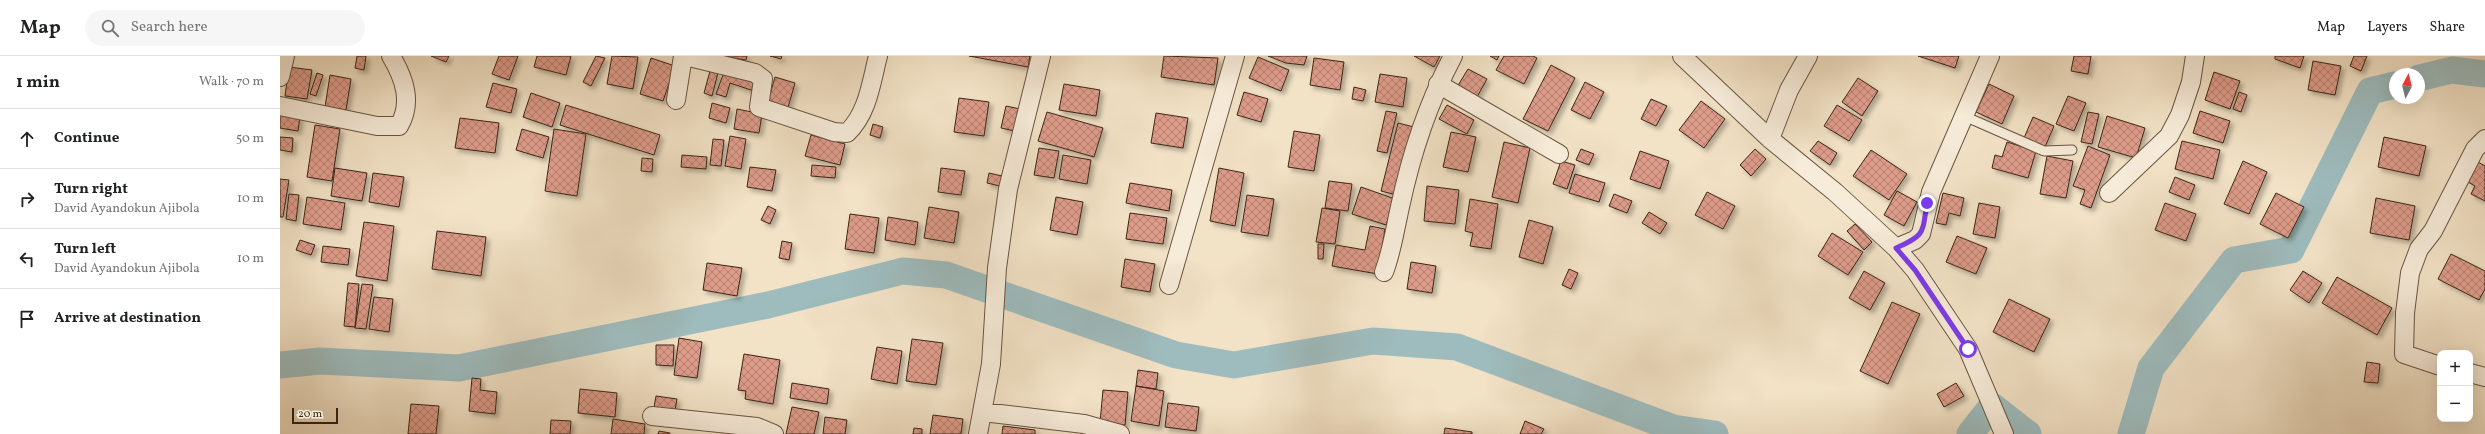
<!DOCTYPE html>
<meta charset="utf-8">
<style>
:root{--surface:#fff;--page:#f6f6f6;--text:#202124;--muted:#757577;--line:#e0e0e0}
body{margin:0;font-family:Vollkorn,serif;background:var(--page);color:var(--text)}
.controls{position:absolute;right:12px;bottom:12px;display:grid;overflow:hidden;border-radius:8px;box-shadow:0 4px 16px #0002}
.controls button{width:36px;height:36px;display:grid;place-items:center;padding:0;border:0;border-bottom:1px solid var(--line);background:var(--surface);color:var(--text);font:20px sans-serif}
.compass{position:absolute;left:2109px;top:12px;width:36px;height:36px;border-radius:50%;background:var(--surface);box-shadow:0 4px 16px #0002;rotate:7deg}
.scale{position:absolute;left:12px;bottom:10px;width:46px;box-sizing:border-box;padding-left:4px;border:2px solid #3b2615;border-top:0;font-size:11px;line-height:14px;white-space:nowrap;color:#3b2615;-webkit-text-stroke:3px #f7ecda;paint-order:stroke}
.stop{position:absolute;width:12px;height:12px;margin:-9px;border:3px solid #7c3aed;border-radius:50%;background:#fff}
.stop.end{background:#7c3aed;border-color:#fff;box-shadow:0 1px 4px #0008}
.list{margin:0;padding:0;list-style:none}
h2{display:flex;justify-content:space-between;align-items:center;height:52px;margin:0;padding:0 16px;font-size:17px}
h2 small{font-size:13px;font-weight:400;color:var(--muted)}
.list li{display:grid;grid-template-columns:26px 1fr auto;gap:12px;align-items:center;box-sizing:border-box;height:60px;padding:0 16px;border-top:1px solid var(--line)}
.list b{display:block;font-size:15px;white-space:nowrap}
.list p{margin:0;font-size:13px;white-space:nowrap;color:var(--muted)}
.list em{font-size:13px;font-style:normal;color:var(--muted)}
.icon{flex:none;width:22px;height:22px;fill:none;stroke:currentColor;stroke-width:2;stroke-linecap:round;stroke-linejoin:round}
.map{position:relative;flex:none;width:2205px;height:378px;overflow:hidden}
header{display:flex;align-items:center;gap:24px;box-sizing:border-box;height:56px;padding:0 20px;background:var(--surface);border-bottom:1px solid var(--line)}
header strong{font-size:19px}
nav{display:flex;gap:22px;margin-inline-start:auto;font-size:14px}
.search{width:280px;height:36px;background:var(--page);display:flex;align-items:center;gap:10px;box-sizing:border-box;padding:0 14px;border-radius:22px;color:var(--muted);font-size:15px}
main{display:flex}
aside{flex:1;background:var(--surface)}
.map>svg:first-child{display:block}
</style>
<header>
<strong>Map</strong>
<div class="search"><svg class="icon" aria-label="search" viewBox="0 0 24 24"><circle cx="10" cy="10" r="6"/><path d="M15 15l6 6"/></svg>Search here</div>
<nav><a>Map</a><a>Layers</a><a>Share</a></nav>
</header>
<main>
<aside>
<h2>1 min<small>Walk · 70 m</small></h2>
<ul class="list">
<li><svg class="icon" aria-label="ahead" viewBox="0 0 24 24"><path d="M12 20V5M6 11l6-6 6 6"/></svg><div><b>Continue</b></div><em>50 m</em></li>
<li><svg class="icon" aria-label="right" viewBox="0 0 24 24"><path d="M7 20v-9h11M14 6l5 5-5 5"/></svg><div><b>Turn right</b><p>David Ayandokun Ajibola</p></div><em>10 m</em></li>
<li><svg class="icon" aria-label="left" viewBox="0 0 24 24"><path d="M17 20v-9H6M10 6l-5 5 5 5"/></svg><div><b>Turn left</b><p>David Ayandokun Ajibola</p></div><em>10 m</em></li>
<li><svg class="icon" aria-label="arrive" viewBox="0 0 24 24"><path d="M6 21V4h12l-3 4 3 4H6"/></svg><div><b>Arrive at destination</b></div></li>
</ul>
</aside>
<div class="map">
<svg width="2205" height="378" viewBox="0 0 2205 378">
<defs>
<pattern id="building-cross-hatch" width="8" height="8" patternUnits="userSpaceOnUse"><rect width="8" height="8" fill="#dd9b89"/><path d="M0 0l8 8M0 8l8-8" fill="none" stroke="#b47e6f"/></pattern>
<filter id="shadow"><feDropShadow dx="3.5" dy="3.5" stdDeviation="2" flood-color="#0004"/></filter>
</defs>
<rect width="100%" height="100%" fill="#f2e2c6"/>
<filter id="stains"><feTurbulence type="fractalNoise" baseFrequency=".005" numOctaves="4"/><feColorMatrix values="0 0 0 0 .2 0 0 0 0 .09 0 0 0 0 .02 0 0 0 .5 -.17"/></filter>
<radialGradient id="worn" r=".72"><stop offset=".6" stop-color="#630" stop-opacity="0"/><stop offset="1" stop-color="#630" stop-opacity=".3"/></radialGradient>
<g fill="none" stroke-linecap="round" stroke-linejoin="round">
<path stroke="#9ebcbe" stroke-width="27" d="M2139 22 2172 14 2205 18
M0 309 40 305 179 312 488 249 623 215 666 219 896 299 954 309 1093 285 1177 291 1393 372 1435 378
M1690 378 1712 350 1748 378
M1851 378 1871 312 1954 204 2011 194 2090 35 2115 29"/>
</g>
<path fill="url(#building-cross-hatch)" stroke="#3b2615" filter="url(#shadow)" d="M77 0H86L84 14 75 12Z
M151 0H169L166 6Z
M219 0H238L229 24 212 18Z
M257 0H291L286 19 254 11Z
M316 0 325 2 311 30 303 26Z
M332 0 358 1 353 33 327 28Z
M442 0H467L466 4Z
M490 0H502L501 3Z
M689 0H750L748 11Z
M884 0 938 2 934 29 881 21Z
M988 0H1027L1024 9 1006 7Z
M1134 0H1160L1154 11Z
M1210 0H1219L1217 4Z
M1224 0H1253L1257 2 1244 28 1216 14Z
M1638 0H1679L1675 12Z
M1794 0H1811L1808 18 1791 15Z
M1995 0H2024L2020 12 1995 3Z
M2074 0H2087L2081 15 2070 10Z
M978 1 1009 14 1001 35 969 22Z
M371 2 395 10 383 45 360 38Z
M1034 2 1064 6 1060 34 1030 29Z
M2033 5 2061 10 2055 39 2028 34Z
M1271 9 1295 22 1268 75 1243 63Z
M9 11 32 14 27 43 5 40Z
M1188 13 1207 23 1197 41 1177 31Z
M430 15 438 17 432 40 424 37Z
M444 16 477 27 474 35 450 27 446 41 436 38Z
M1934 16 1960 25 1950 53 1925 44Z
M37 17 43 19 36 40 30 38Z
M1100 18 1127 22 1123 51 1095 46Z
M50 19 71 23 66 54 45 51Z
M495 21 515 27 507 55 487 49Z
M1578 22 1598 35 1582 60 1562 46Z
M1305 26 1324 36 1310 63 1291 54Z
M213 27 237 33 231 57 206 51Z
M784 28 820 34 816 60 779 54Z
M1709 28 1734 40 1722 68 1696 56Z
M1074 31 1086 34 1083 45 1072 43Z
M964 36 988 43 981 66 957 59Z
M1959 36 1967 39 1961 56 1953 53Z
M251 37 280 47 272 71 243 61Z
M1788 40 1806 47 1794 75 1776 68Z
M679 42 709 46 704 80 674 76Z
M1371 43 1387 50 1376 70 1361 63Z
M1421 45 1445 63 1424 92 1399 74Z
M432 47 450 52 446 67 429 62Z
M286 49 380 79 374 99 280 69Z
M1167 49 1194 64 1187 78 1159 63Z
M1557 49 1582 64 1569 85 1544 70Z
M726 50 740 53 735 75 721 72Z
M457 53 482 58 479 77 454 73Z
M1106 55 1117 57 1107 97 1097 95Z
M1920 55 1950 65 1943 87 1913 77Z
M767 56 823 72 814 101 758 85Z
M1808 56 1819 58 1812 88 1801 86Z
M0 57 20 60 18 75 0 72Z
M876 57 908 62 903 92 871 87Z
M1827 60 1865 72 1856 102 1818 91Z
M1753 61 1774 70 1765 91 1744 82Z
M180 62 219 67 215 97 175 92Z
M1118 67 1138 72 1121 140 1101 135Z
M593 68 603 71 600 82 590 79Z
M35 69 60 73 52 125 27 121Z
M242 73 269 81 263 102 236 94Z
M274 73 306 78 297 140 265 135Z
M1014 75 1040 79 1034 115 1008 111Z
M1171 76 1196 81 1188 116 1163 111Z
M531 79 565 88 560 109 525 100Z
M450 80 466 83 461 113 445 110Z
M0 81 13 82 12 96 0 94Z
M2104 81 2146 90 2139 120 2098 111Z
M433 83 444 84 441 110 430 109Z
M1538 85 1557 97 1550 109 1530 95Z
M1902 85 1940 94 1933 123 1895 113Z
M1224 86 1250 92 1238 147 1212 141Z
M1727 86 1756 95 1748 122 1712 112 1715 99 1722 101Z
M1808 90 1830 99 1811 152 1800 148 1805 134 1793 130Z
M759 92 779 95 774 122 754 119Z
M1301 93 1314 98 1309 109 1296 104Z
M1475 93 1486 103 1471 120 1460 109Z
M1591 94 1627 118 1609 144 1573 120Z
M1360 95 1389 105 1380 133 1350 123Z
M402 99 427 101 426 113 401 111Z
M783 99 811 104 807 128 779 123Z
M1767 100 1793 105 1786 142 1760 138Z
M362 102 373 103 372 116 361 115Z
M1281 105 1295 109 1287 133 1273 128Z
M1963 105 1987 116 1969 158 1944 148Z
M2198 106 2205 110V145L2191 138 2195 130 2188 126Z
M532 109 556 111 555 122 531 120Z
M470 111 496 114 492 135 467 131Z
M55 112 87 117 82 145 51 140Z
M661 112 685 115 681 139 658 136Z
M939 112 964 117 955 170 930 165Z
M93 117 124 121 119 151 89 146Z
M709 117 722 120 720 130 707 127Z
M1295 118 1325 127 1319 146 1289 137Z
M1895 121 1915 129 1909 144 1889 136Z
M0 123 9 124 3 161H0Z
M1049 125 1072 128 1068 155 1045 152Z
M850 127 892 134 889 155 846 147Z
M1147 130 1179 134 1175 168 1144 165Z
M1081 131 1115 143 1106 169 1072 158Z
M1617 135 1637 146 1624 170 1604 159Z
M1427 136 1455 150 1443 173 1415 159Z
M1663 137 1684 142 1680 160 1669 157 1666 169 1656 167Z
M1996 137 2024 151 2008 182 1980 168Z
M9 138 19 139 16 165 6 163Z
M1334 138 1352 145 1347 157 1329 150Z
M967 139 994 143 988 180 961 176Z
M27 141 65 147 61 174 23 168Z
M776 141 803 146 797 179 770 174Z
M2096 142 2135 150 2129 184 2090 177Z
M1190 143 1218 148 1211 193 1190 190 1193 177 1185 175Z
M1699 147 1720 151 1715 182 1693 178Z
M1885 147 1916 158 1906 185 1875 174Z
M488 150 496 154 490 168 481 164Z
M649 151 679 156 674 187 644 182Z
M1042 152 1060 155 1055 188 1036 186Z
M1369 156 1387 167 1380 178 1362 167Z
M850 157 887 162 883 188 846 183Z
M570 158 599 162 594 197 565 193Z
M608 161 638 166 635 189 605 184Z
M1249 164 1273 171 1263 208 1239 201Z
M84 166 114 170 107 225 76 220Z
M1575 168 1592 186 1584 194 1567 175Z
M1090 170 1105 173 1098 218 1052 210 1056 189 1085 194Z
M157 175 206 181 201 220 152 213Z
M1552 177 1583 196 1568 219 1538 200Z
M1677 180 1707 192 1696 218 1666 206Z
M20 184 35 189 31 199 16 194Z
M502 185 512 187 509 204 499 202Z
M1038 188H1044L1043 203H1038Z
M43 190 70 193 68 209 41 206Z
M2171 198 2205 215V233L2199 244 2158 223Z
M845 203 875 208 870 236 841 231Z
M1131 206 1156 210 1152 237 1127 233Z
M427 207 462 212 457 240 423 234Z
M1289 213 1298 217 1291 233 1282 229Z
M1584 215 1605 227 1590 254 1569 242Z
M2023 215 2042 227 2029 247 2010 234Z
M2057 221 2112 252 2097 279 2042 247Z
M68 227 79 228 75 271 64 270Z
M82 228 93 229 86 273 75 272Z
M94 241 113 243 109 276 89 273Z
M1729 243 1770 263 1754 296 1713 276Z
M1612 246 1640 258 1608 328 1580 315Z
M399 282 422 286 417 322 394 319Z
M632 283 663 287 656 329 626 325Z
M376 289H394L393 310 376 309Z
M597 291 622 295 617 328 591 323Z
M464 298 500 304 493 348 465 343 466 335 458 334Z
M2087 306 2100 308 2098 327 2084 326Z
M858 314 878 317 876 333 856 330Z
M192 322 201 323 200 334 217 336 215 358 189 355Z
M512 327 549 333 547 348 510 342Z
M1676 327 1684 340 1664 351 1657 338Z
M856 330 884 335 879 370 851 365Z
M300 333 337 337 335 361 298 357Z
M823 334 848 336 845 369 820 367Z
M376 340 397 343 394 360 373 357Z
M888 347 919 351 916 375 885 371Z
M131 348 159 350 156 378H128Z
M512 351 539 356 534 378H506Z
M653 359 683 363 681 378H650Z
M545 361 567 364 565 378H543Z
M333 363 365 368 364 378H331Z
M271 364 291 365 290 378H270Z
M1245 365 1264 373 1261 378H1240Z
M723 370 755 374V378H722Z
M634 372 642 373V378H633Z
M1165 372 1192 376V378H1164Z
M379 375 390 377V378H378Z"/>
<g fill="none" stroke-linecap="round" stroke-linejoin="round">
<g stroke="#695541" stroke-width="11">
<path id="service" d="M1684 60 1764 95 1792 94"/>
</g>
<g stroke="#695541" stroke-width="20">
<path id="minor" d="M405 0 475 17 483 23 479 51 554 76 567 77C588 57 591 27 598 0
M1402 0 1490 83 1555 136 1616 192 1635 214 1688 293 1724 378
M0 21 5 0
M1158 28 1279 98
M396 44 403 0
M0 50 97 70H119C133 46 124 22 111 0
M1490 83 1509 34 1528 0
M1829 137 1889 80 1900 59 1911 26 1915 0
M1616 192 1635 184 1641 178 1651 136 1710 0
M1104 216C1112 195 1115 173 1120 151 1131 99 1148 47 1173 0
M889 229 955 0
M2160 310 2124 298 2125 257 2130 217 2139 193 2153 175 2195 93 2205 83
M2190 317 2205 321
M703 356 804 368 840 378
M372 360 477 371 494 378
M698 378 711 308 717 212 728 133 761 0"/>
</g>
<use href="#service" stroke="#f7ecda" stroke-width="9"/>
<use href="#minor" stroke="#f7ecda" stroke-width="18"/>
</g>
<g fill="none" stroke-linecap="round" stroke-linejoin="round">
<path stroke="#7c3aed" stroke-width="5" d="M1647 147C1642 177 1646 179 1616 192L1635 214 1688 293"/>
</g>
<rect width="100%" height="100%" filter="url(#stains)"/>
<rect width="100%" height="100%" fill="url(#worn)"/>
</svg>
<div class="controls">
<button>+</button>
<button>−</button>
</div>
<svg class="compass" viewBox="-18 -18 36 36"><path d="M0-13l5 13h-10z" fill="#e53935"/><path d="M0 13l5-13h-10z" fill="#757577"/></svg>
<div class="scale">20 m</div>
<div class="stop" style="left:1688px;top:293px"></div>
<div class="stop end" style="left:1647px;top:147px"></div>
</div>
</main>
